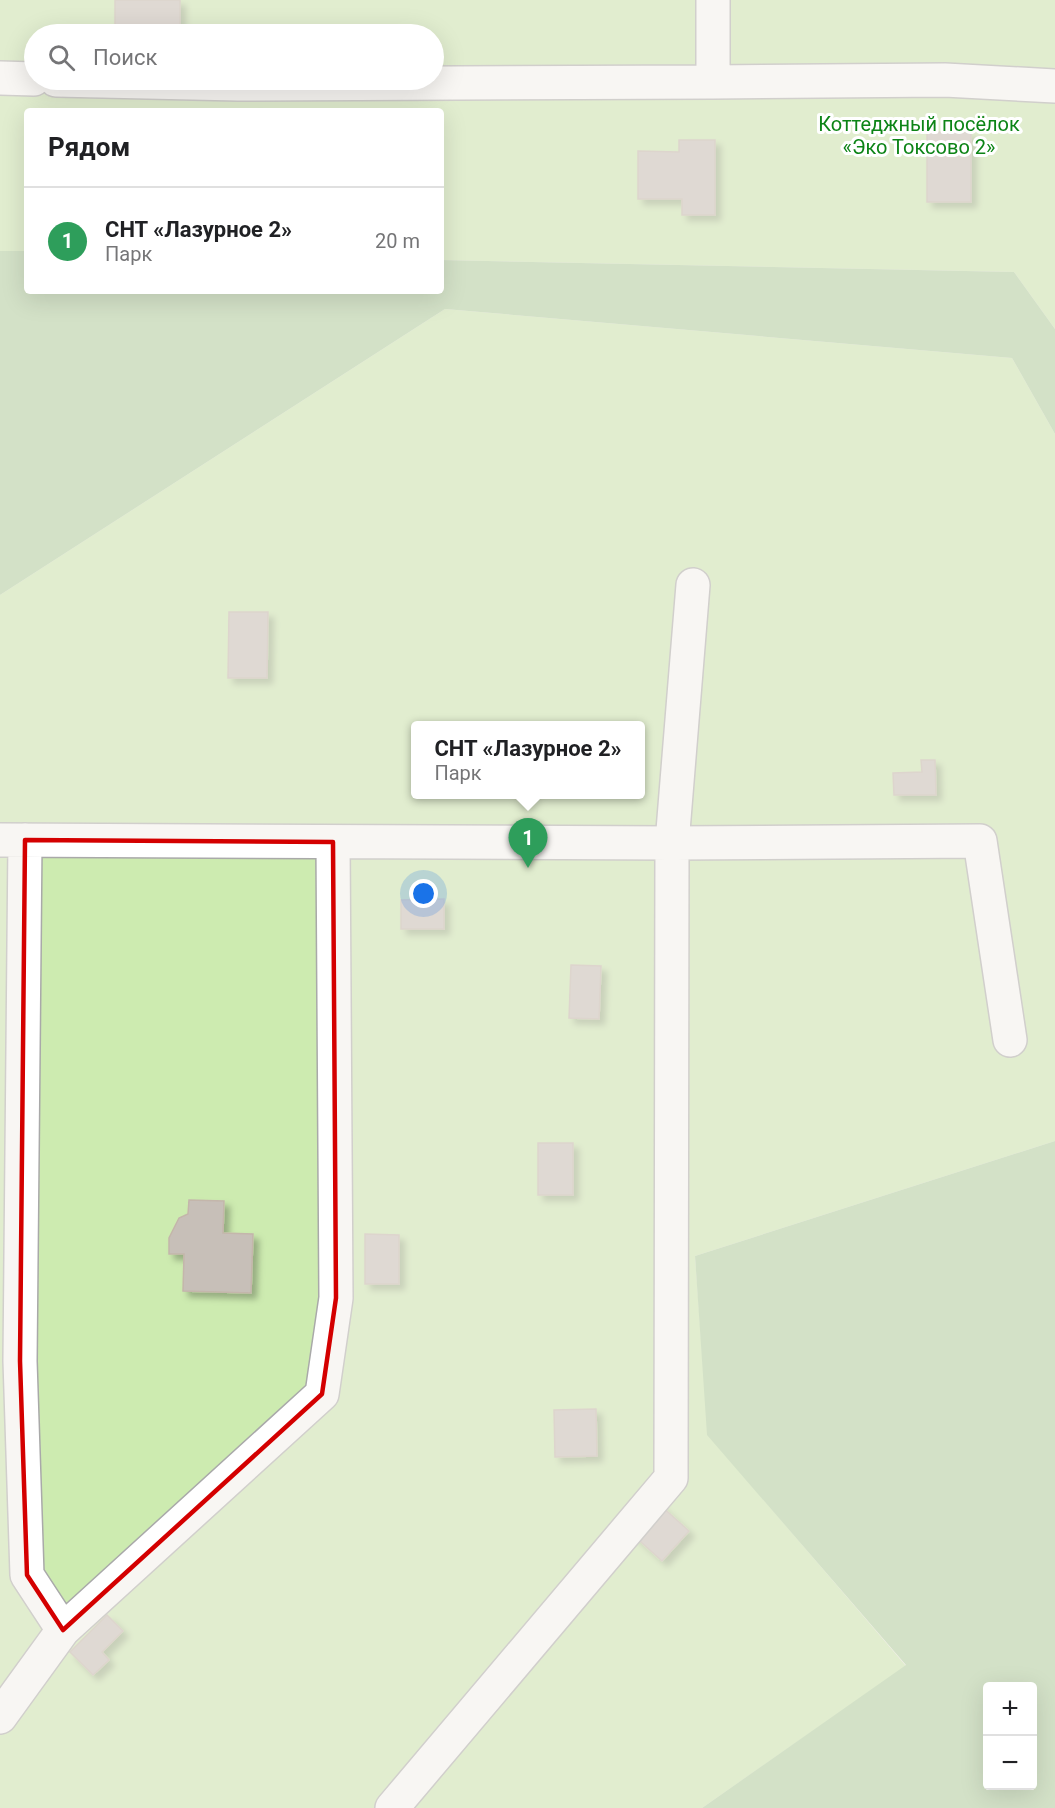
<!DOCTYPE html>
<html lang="ru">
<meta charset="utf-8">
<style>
:root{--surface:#fff;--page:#f2f2f2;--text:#202124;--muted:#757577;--line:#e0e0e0;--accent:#7c3aed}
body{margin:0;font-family:Roboto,sans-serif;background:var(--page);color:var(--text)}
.controls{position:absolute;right:18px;bottom:18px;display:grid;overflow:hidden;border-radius:6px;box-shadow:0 6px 24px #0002}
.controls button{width:54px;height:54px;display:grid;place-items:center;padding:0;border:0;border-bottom:2px solid var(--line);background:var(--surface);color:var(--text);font:30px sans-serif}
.you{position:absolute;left:424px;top:894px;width:21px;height:21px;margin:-15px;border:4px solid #fff;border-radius:50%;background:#1a73e8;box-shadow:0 0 0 9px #1a73e833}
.badge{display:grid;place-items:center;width:39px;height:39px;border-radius:50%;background:var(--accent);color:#fff;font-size:20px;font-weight:700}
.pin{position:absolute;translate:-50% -50px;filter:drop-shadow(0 2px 3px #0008)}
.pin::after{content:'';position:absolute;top:32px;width:21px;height:18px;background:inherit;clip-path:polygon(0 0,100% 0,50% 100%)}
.popup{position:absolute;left:411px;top:721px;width:234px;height:78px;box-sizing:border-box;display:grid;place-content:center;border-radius:6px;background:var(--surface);filter:drop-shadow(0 2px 4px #0005);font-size:20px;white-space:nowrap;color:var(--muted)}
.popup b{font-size:22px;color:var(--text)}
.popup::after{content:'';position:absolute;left:50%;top:100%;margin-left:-12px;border:12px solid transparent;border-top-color:var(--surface)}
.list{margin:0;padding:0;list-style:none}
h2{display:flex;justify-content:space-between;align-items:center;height:78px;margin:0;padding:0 24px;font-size:26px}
h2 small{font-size:20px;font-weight:400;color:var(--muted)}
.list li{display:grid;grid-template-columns:39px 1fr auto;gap:18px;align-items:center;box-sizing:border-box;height:108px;padding:0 24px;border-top:2px solid var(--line)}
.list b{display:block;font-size:22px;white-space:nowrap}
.list p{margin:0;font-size:20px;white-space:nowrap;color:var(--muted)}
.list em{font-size:20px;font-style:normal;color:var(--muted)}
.icon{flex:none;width:33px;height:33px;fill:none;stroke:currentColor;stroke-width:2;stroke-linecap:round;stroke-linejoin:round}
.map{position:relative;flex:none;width:1055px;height:1808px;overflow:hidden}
.search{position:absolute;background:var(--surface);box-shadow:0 6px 24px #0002;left:24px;top:24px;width:420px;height:66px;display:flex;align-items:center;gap:15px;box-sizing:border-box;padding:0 21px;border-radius:33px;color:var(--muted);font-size:22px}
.panel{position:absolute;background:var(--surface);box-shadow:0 6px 24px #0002;left:24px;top:108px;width:420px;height:186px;border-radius:6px}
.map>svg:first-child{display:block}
</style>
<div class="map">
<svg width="1055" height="1808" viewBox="0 0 1055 1808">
<defs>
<filter id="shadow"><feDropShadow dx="5.5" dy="5.5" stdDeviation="3" flood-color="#0004"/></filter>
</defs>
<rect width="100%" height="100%" fill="#f2efe9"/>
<path fill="#cdebb0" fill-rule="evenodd" d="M0 0H1055V329L1014 272 441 260V111H27V251H0ZM34 34H434V80H34Z
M445 309 1012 358 1055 434V1141L695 1256 708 1435 906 1666 702 1808H0V595ZM416 726H640V794H416Z"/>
<path fill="#add19e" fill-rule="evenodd" d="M0 251H27V291H441V260L1014 272 1055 329V434L1012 358 445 309 0 595Z
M1055 1141V1808H702L906 1665 707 1435 695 1256ZM988 1686H1032V1786H988Z"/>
<path fill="#c7bfb8" stroke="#c4b6ab" stroke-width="1.5" filter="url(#shadow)" d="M115 0H180V30H115Z
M248 109 302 110V111H248Z
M927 132H971V202H927Z
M679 140H715V215H682V199H638V151L679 152Z
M229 612H268L267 678H228Z
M921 760H935L936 795H894L893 773 922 772Z
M444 899V929H401V900Z
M571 965 601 966 599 1019 569 1018Z
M538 1143H573V1195H538Z
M189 1200 224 1201 223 1233 253 1234 251 1293 183 1291 184 1254H169V1238L179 1218 188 1214Z
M365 1234 399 1235V1284H365Z
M596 1409 597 1456 555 1457 554 1410Z
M659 1504 689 1531 662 1561 632 1534Z
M107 1615 123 1631 102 1652 109 1660 93 1675 70 1652Z"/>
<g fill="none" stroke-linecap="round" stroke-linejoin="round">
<g stroke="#a9a9a9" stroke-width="36">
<path id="minor" d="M713 0V82L945 80 1055 86
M0 78 34 79
M56 80 238 84 713 82
M693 585 672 843 980 841 1010 1040
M0 840 672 843 671 1478 392 1808
M25 840 20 1361 27 1575 63 1630
M0 1717 63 1630 322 1394 336 1298 333 842"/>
</g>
<use href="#minor" stroke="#fff" stroke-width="33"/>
</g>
<path d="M0 0H1055V1808H0ZM25 840 333 842 336 1298 322 1394 63 1630 27 1575 20 1361Z" fill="#f2efe9" fill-opacity=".55" fill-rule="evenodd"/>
<path fill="none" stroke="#d40000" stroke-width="4.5" stroke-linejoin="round" d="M25 840 333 842 336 1298 322 1394 63 1630 27 1575 20 1361Z"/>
<g text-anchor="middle" stroke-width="6" stroke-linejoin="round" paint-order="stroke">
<g font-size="20" fill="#0c8416" stroke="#fff">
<text x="919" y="131">Коттеджный посёлок<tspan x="919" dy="23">«Эко Токсово 2»</tspan></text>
</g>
</g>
</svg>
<div class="controls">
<button>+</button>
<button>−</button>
</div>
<div class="you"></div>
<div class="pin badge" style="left:528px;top:868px;background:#2e9e5b">1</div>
<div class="popup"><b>СНТ «Лазурное 2»</b>Парк</div>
<div class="search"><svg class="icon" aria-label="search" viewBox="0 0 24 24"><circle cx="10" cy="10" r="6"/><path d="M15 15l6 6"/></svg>Поиск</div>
<section class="panel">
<h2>Рядом<small></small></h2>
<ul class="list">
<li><span class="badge" style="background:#2e9e5b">1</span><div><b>СНТ «Лазурное 2»</b><p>Парк</p></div><em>20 m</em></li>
</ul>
</section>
</div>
